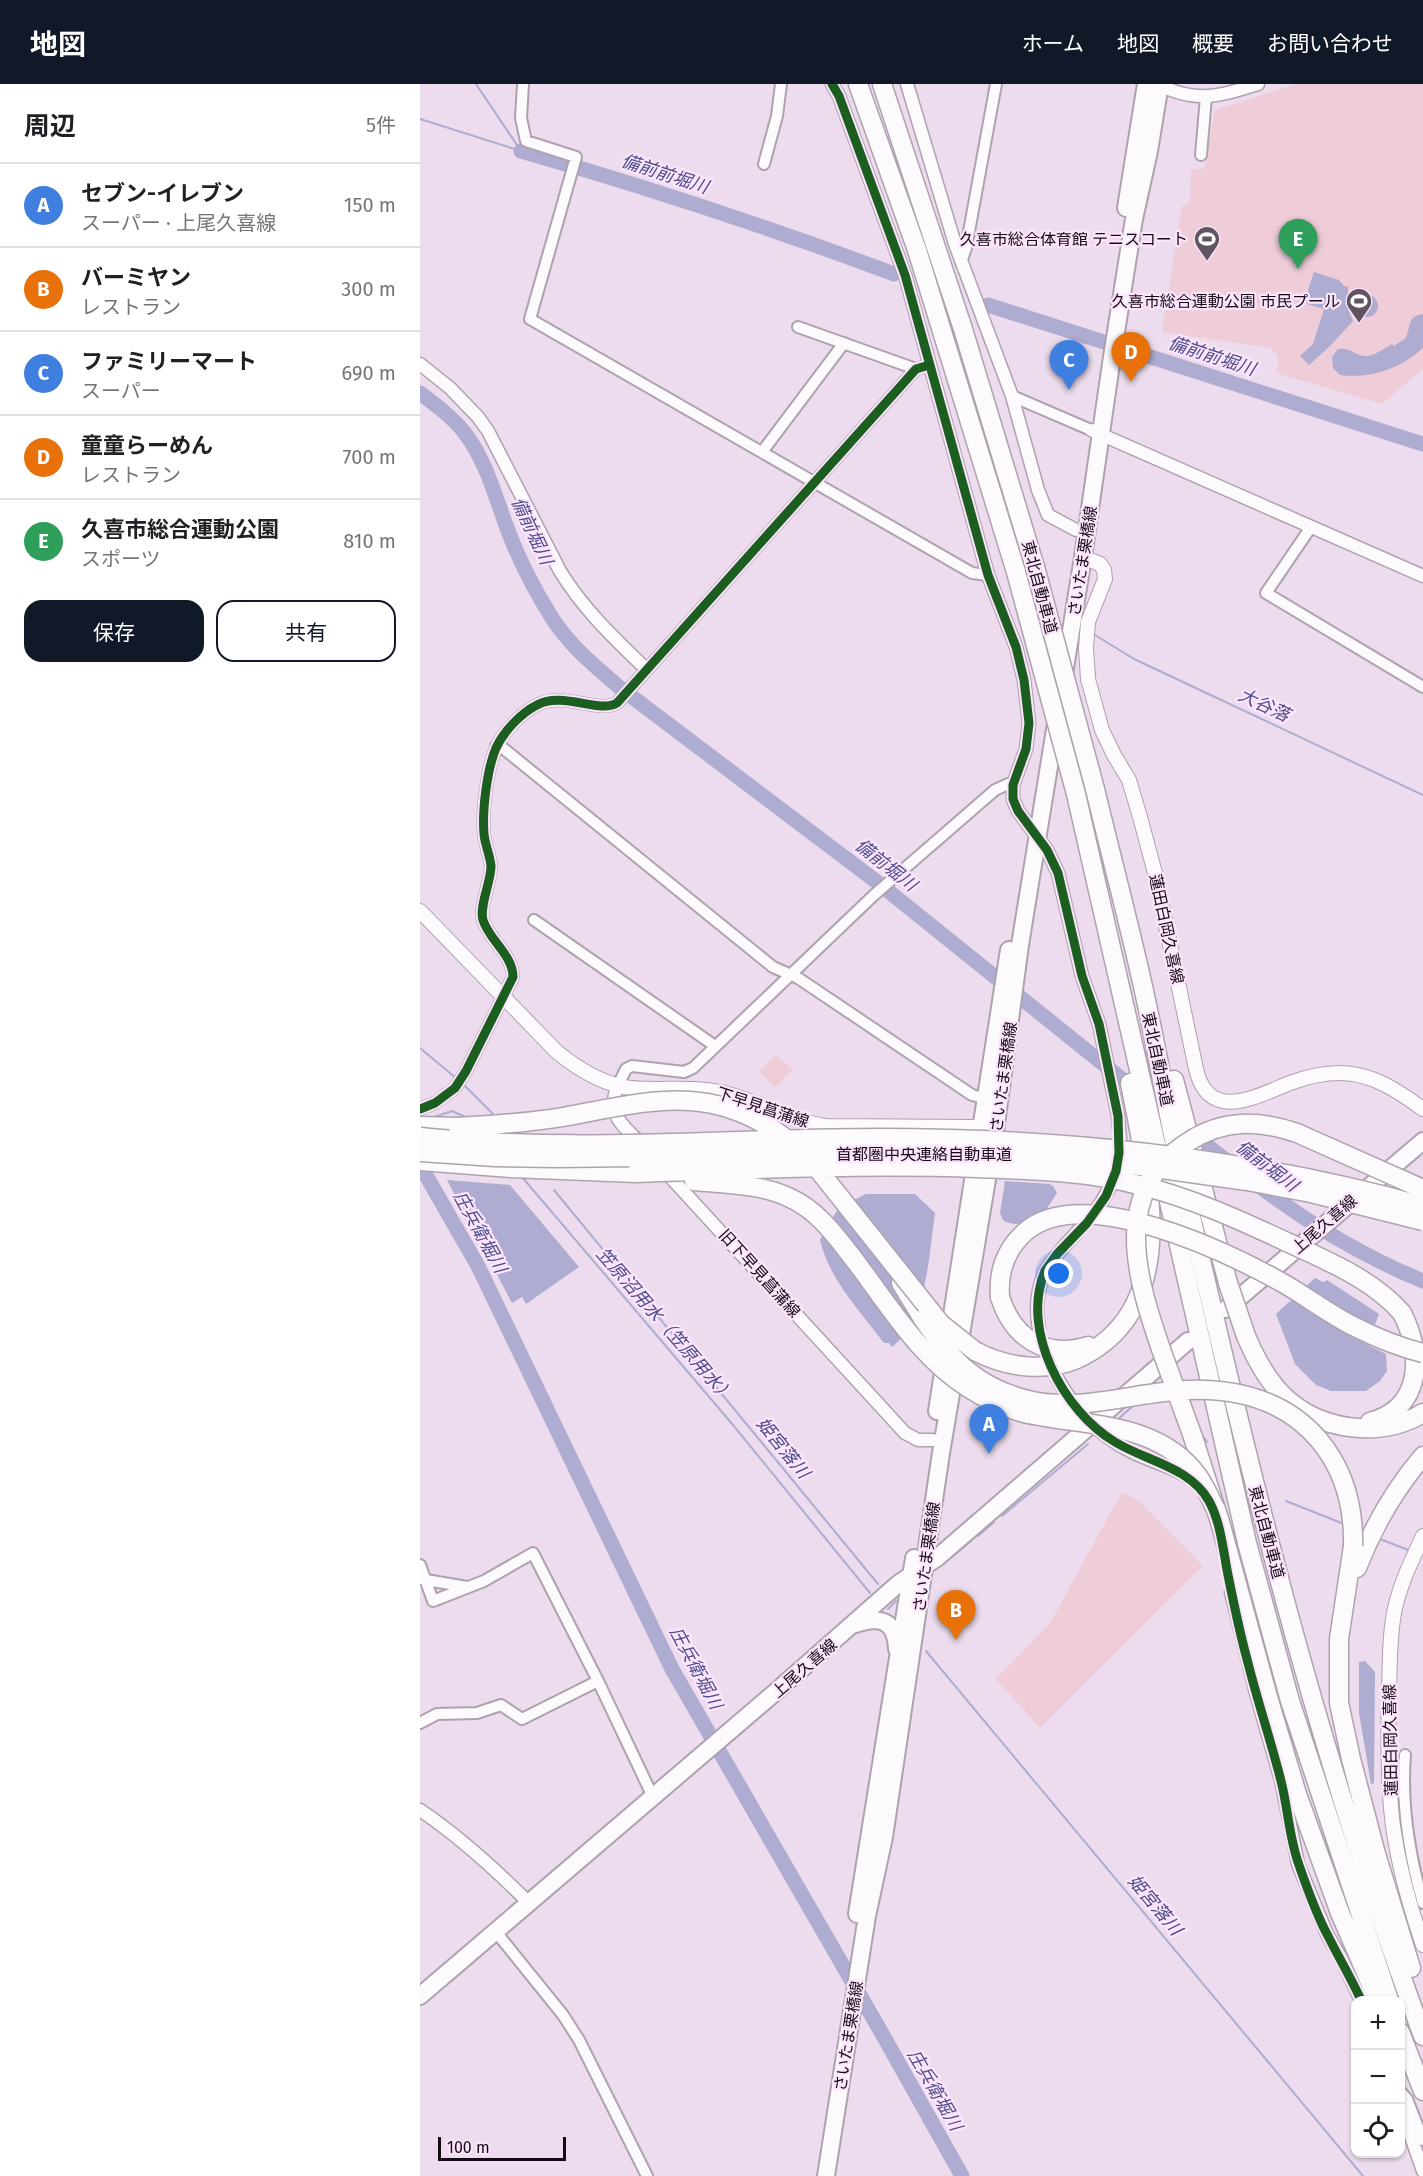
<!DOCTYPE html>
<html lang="ja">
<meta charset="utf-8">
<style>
:root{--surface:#fff;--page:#f2f2f2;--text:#202124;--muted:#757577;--line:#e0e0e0;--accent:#111827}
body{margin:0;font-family:"Fira Sans","Noto Sans JP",sans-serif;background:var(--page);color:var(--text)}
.controls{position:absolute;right:18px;bottom:18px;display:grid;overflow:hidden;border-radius:12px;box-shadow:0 2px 4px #0004}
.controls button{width:54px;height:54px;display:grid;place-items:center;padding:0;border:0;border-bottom:2px solid var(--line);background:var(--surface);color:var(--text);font:30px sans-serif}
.scale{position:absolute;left:18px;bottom:15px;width:128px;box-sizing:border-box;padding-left:6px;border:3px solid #140b14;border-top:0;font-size:16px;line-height:21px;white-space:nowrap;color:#140b14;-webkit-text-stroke:4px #fce5fc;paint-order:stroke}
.you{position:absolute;left:639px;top:1190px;width:21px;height:21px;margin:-15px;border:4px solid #fff;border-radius:50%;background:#1a73e8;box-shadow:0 0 0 9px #1a73e833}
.badge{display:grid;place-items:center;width:39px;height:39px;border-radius:50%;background:var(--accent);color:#fff;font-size:20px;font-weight:700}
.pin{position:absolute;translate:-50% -50px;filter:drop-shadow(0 2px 3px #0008)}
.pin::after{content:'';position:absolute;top:32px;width:21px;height:18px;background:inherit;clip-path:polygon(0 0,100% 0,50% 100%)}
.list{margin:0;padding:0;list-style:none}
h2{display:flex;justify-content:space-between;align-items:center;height:78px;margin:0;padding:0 24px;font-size:26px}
h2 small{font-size:20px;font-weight:400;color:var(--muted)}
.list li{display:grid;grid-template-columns:39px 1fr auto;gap:18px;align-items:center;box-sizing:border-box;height:84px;padding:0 24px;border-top:2px solid var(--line)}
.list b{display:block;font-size:22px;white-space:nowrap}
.list p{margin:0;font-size:20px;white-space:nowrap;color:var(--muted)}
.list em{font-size:20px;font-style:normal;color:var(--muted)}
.actions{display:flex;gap:12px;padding:18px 24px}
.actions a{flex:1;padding:14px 0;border:2px solid var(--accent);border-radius:18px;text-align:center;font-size:21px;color:var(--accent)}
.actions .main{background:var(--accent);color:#fff}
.icon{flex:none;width:33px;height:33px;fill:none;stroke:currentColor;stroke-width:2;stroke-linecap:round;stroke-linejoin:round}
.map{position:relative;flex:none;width:1003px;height:2092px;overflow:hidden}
header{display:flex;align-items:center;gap:36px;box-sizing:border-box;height:84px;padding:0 30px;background:var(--accent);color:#fff}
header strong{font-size:28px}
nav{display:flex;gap:33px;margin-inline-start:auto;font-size:21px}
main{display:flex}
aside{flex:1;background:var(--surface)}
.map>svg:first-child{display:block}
</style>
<header>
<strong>地図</strong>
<nav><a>ホーム</a><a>地図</a><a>概要</a><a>お問い合わせ</a></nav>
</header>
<main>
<aside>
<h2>周辺<small>5件</small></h2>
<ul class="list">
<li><span class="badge" style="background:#3f7fe0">A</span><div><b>セブン-イレブン</b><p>スーパー · 上尾久喜線</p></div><em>150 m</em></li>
<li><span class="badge" style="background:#e8710a">B</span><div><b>バーミヤン</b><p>レストラン</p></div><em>300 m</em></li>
<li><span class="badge" style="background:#3f7fe0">C</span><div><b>ファミリーマート</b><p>スーパー</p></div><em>690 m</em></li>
<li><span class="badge" style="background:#e8710a">D</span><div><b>童童らーめん</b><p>レストラン</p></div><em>700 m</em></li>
<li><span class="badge" style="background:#2e9e5b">E</span><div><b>久喜市総合運動公園</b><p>スポーツ</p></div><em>810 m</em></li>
</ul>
<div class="actions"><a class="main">保存</a><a>共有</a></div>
</aside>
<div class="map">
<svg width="1003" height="2092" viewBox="0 0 1003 2092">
<rect width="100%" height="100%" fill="#ecdced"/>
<path fill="#eecdd9" d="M876 0H1003V285L962 320 856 289 859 273 850 264 742 248 762 122 770 119 771 85H784L795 26Z
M356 971 373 985 355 1004 339 987Z
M702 1408 720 1418 783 1482 620 1644 576 1595 630 1539Z"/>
<path fill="#aeacd0" d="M894 188 919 196 925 203 928 202V225L933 237 910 262 889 281 880 272 893 260 904 225 887 220 885 216Z
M936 222a11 11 0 1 1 22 0a11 11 0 1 1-22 0Z
M1003 230V264C980 285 950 295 920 291L913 284 912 273 918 265C933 263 934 272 946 272 955 272 964 264 972 260L974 262 986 254C991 242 987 232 1003 230Z
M27 1096 90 1101 159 1183 106 1220 102 1213 92 1219Z
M585 1097 629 1100 633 1102 637 1109C626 1125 622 1138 601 1140 594 1140 589 1140 583 1136L580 1129Z
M446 1110H495L515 1129C509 1170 507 1236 472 1263L469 1259H464C440 1227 409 1195 400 1156L419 1123Z
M895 1194 903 1198 907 1196 959 1230 953 1246 928 1234 920 1247 966 1270 967 1287 960 1297 946 1307H911L896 1301 875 1280 856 1230Z
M945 1577 955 1588 954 1699 951 1700 939 1629V1578Z"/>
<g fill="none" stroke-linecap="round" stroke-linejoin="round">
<path stroke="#aeacd0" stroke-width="2" d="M56 0 101 67
M0 35 101 67
M675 551 714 575 1003 711
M0 964 37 995
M43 1000 75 1032
M11 1034 32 1027 48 1034
M102 1093 313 1341 450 1509
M134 1106 458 1500
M696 1337 714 1321
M780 1348 787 1358
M866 1417 924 1440
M582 1432 668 1360
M558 1452 574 1438
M957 1454 991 1467
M521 1482 551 1457
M468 1525 476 1517
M506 1567 943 2092"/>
<path stroke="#aeacd0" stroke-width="15" d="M101 67C227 103 351 144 474 190
M568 221 1003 360
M0 309C16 321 32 333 44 348 66 376 75 412 87 444 98 474 115 507 132 534 150 562 175 582 199 603L457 798 718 1008
M767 1046 812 1081
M0 1081 58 1182 252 1585 460 1946 542 2092
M834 1098C886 1138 942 1172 1003 1197"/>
<g stroke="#aea2af" stroke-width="14">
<path id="minor" d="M103 0 101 34 106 57 156 73 110 235 552 489 568 491
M781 71 786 13
M344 80 357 32 361 0
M541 178 546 164 576 0
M378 243 496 285
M592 312 671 346
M342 368 424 259
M891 443 846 509 1003 603
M76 662 84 665 353 883 378 894 552 1011 567 1015
M114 836 295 962
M198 1001 206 985 212 982 264 988 273 984 454 811 575 706 588 700 593 701
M0 1025 15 1019 35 1004 46 987 93 893C93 871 69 856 63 836 59 822 71 798 71 782 70 771 65 761 64 750 62 727 67 685 76 664 83 648 101 629 117 621 143 607 179 630 197 619L496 285 509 281
M0 1481 13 1517 64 1497 113 1469 178 1597 233 1713
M0 1495 47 1503
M0 1639 17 1630 57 1629 81 1621 102 1635 178 1597
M985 1671C981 1721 989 1770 1003 1819
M76 1848 143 1931 159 1956 227 2092
M980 2007 987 2015 1003 2056"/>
</g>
<g stroke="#aea2af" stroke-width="15">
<path id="tertiary" d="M412 0 419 12 485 191 568 491 596 563 604 596 609 639 606 665 593 701V715L598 727 627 766 638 789 662 892 679 940 698 1032 700 1055 698 1074
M487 0 535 160 592 312 618 406 628 431 656 446
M738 0C775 20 800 12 838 0
M0 280 30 304 58 333 68 347 140 487C163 525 194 554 226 585
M671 346 1003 492
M198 1001C185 1033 204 1041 224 1063
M243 1085 485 1349 498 1356H513
M619 1244C615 1224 617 1206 625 1187 649 1150 678 1136 695 1091
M637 1294C656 1327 678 1351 712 1368 734 1379 760 1384 778 1401
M811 1508 836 1609 861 1696 878 1780 907 1850 922 1876 941 1916
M0 1726C40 1753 75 1785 109 1819
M980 2021 1003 2087"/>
</g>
<g stroke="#aea2af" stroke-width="16">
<path id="secondary" d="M663 473 680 480 684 486 685 495 668 538 666 564 668 595 682 646 694 671 709 696 720 733 735 789 776 985C789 1040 837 1012 870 999 886 993 903 989 920 989 952 989 978 1007 1003 1025
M0 827 137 968C158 985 184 1001 211 1004 244 1007 275 1001 308 1010 341 1019 370 1036 405 1042L553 1043 571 1047
M1003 1452C992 1476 981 1498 975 1524 969 1552 970 1582 969 1610 968 1648 968 1686 971 1724 975 1770 988 1817 1003 1861"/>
</g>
<g stroke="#aea2af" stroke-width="20">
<path id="primary" d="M706 124 726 0
M806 1225 1003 1057
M517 1327 589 866
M436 1540C460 1532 476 1536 477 1565
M437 1830 494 1474
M0 1912 352 1611 478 1500 518 1473 768 1257
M406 2092 447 1832 464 1753 521 1369 575 1048 600 861 663 473 692 273 714 135 729 67 740 0"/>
</g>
<g stroke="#aea2af" stroke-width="21">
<path id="motorway" d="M438 0 497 166 596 488
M462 0 543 245 615 483
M675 705C691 772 709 839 724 907 737 966 747 1025 760 1084 826 1377 897 1670 1003 1952
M656 710 827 1459 870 1617 969 1916
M754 996 808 1199
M0 1042 38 1043
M0 1077 91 1084 216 1089
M481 1199 503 1235
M580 1213C593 1254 625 1275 668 1262
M826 1252C836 1276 849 1300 869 1317 905 1347 962 1354 1003 1329
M555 1267C585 1283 625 1289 657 1275 765 1225 727 1090 710 999
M950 1338C1003 1324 1003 1270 982 1229
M773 1353 800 1438 848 1613 877 1710 920 1829 956 1912
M933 1462 919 1555V1619L931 1675 956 1770 991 1884
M937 1484C953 1443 974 1406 1003 1372
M980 1948 1003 2007"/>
</g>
<use href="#minor" stroke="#fcfafc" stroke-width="10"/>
<use href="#tertiary" stroke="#fcfafc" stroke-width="12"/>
<use href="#secondary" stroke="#fcfafc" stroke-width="14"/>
<use href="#primary" stroke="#fcfafc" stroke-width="16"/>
<use href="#motorway" stroke="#fcfafc" stroke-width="18"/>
<g stroke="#aea2af" stroke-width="21" stroke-linecap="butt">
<path id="motorway-bridge" d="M615 483 675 705
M596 488 656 710
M38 1043C73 1041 108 1039 143 1033 230 1017 293 997 369 1057
M0 1053C153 1069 308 1054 461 1054 644 1054 827 1073 1003 1122
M0 1068 75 1073 136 1074 534 1069 678 1076 827 1097 891 1109 1003 1137
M392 1078 521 1240 555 1267
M216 1089C329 1085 443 1080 557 1084 610 1086 666 1087 719 1101 772 1114 822 1137 871 1160 910 1178 953 1196 982 1229
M274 1097C305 1100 340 1100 368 1113 398 1126 416 1152 436 1178 470 1223 501 1275 550 1305 567 1316 585 1324 604 1329 664 1343 737 1336 778 1392 785 1402 790 1413 795 1424
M808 1199 826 1252
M580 1213C578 1188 585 1166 605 1148 662 1098 805 1167 861 1198 886 1212 909 1230 935 1243 957 1254 979 1263 1003 1269
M503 1235C531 1276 558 1304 608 1316 653 1327 700 1313 744 1308 801 1301 860 1310 899 1356 924 1386 934 1423 933 1462
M773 1353C763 1325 752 1296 742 1268 717 1196 689 1108 768 1058 803 1035 839 1036 877 1049L1003 1105"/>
</g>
<use href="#motorway-bridge" stroke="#fcfafc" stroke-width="18"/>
<g stroke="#fce5fc" stroke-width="13">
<path id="cycleway" d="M412 0 419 12 485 191 568 491 596 563 604 596 609 639 606 665 593 701V715L598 727 627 766 638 789 662 892 679 940 698 1032 699 1069 696 1087 686 1112 667 1139 638 1169 625 1187C600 1246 643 1327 695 1358 726 1377 770 1383 789 1417 801 1439 803 1466 808 1491 814 1521 820 1550 828 1579 838 1619 851 1657 861 1697 868 1724 869 1754 879 1781 887 1804 896 1830 908 1852 919 1874 931 1894 941 1916
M0 1025 15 1019 35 1004 46 987 93 893C93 871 69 856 63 836 59 822 71 798 71 782 70 771 65 761 64 750 62 727 67 685 76 664 83 648 101 629 117 621 143 607 179 630 197 619L496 285 509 281"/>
</g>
<use href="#cycleway" stroke="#1b5e20" stroke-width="9"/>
</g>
<defs>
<g id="stadium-pin" transform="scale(1.35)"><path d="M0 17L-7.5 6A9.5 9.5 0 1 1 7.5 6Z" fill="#605460" stroke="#fce5fc"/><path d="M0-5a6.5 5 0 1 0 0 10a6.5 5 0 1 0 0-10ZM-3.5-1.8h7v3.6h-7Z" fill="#fff"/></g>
</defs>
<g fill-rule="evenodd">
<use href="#stadium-pin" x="787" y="155"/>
<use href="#stadium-pin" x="939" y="217"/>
</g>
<g text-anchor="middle" stroke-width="4.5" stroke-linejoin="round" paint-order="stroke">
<g font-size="16" fill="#140b14" stroke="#fce5fc" text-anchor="end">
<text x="768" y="161">久喜市総合体育館 テニスコート</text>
<text x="920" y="223">久喜市総合運動公園 市民プール</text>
</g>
<g font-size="16" fill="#140b14" stroke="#fce5fc">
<text transform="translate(662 477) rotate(-81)" y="6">さいたま栗橋線</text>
<text transform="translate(620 503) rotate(75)" y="6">東北自動車道</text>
<text transform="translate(747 845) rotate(78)" y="6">蓮田白岡久喜線</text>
<text transform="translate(738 975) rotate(78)" y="6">東北自動車道</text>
<text transform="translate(583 993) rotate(-82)" y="6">さいたま栗橋線</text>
<text transform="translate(343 1023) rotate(18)" y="6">下早見菖蒲線</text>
<text x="504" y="1076">首都圏中央連絡自動車道</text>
<text transform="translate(904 1140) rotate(-41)" y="6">上尾久喜線</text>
<text transform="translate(340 1189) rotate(48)" y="6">旧下早見菖蒲線</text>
<text transform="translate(847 1448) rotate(75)" y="6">東北自動車道</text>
<text transform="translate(506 1473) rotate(-82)" y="6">さいたま栗橋線</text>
<text transform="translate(384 1584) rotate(-41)" y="6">上尾久喜線</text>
<text transform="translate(970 1656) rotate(-91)" y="6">蓮田白岡久喜線</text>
<text transform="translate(428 1952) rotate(-81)" y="6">さいたま栗橋線</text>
</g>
<g font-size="18" font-style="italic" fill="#4d4d89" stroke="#fce5fc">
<text transform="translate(245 90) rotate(18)" y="6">備前前堀川</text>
<text transform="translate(792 272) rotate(18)" y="6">備前前堀川</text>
<text transform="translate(112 447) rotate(65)" y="6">備前堀川</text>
<text transform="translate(844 621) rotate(25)" y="6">大谷落</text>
<text transform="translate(466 781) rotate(38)" y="6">備前堀川</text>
<text transform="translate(847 1082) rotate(37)" y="6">備前堀川</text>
<text transform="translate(60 1148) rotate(61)" y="6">庄兵衛堀川</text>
<text transform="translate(245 1241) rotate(49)" y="6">笠原沼用水（笠原用水）</text>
<text transform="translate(363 1364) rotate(51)" y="6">姫宮落川</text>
<text transform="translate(276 1584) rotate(62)" y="6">庄兵衛堀川</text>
<text transform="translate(735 1821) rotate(50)" y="6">姫宮落川</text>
<text transform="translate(515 2006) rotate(60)" y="6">庄兵衛堀川</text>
</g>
</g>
</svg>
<div class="controls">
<button>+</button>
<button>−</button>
<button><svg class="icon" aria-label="locate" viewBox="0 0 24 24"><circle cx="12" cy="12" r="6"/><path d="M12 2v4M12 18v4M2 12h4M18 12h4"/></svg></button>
</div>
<div class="scale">100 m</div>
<div class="you"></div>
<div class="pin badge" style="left:569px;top:1370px;background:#3f7fe0">A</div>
<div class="pin badge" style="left:536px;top:1556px;background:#e8710a">B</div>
<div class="pin badge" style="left:649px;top:306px;background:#3f7fe0">C</div>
<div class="pin badge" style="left:711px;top:298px;background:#e8710a">D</div>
<div class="pin badge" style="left:878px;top:185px;background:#2e9e5b">E</div>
</div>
</main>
